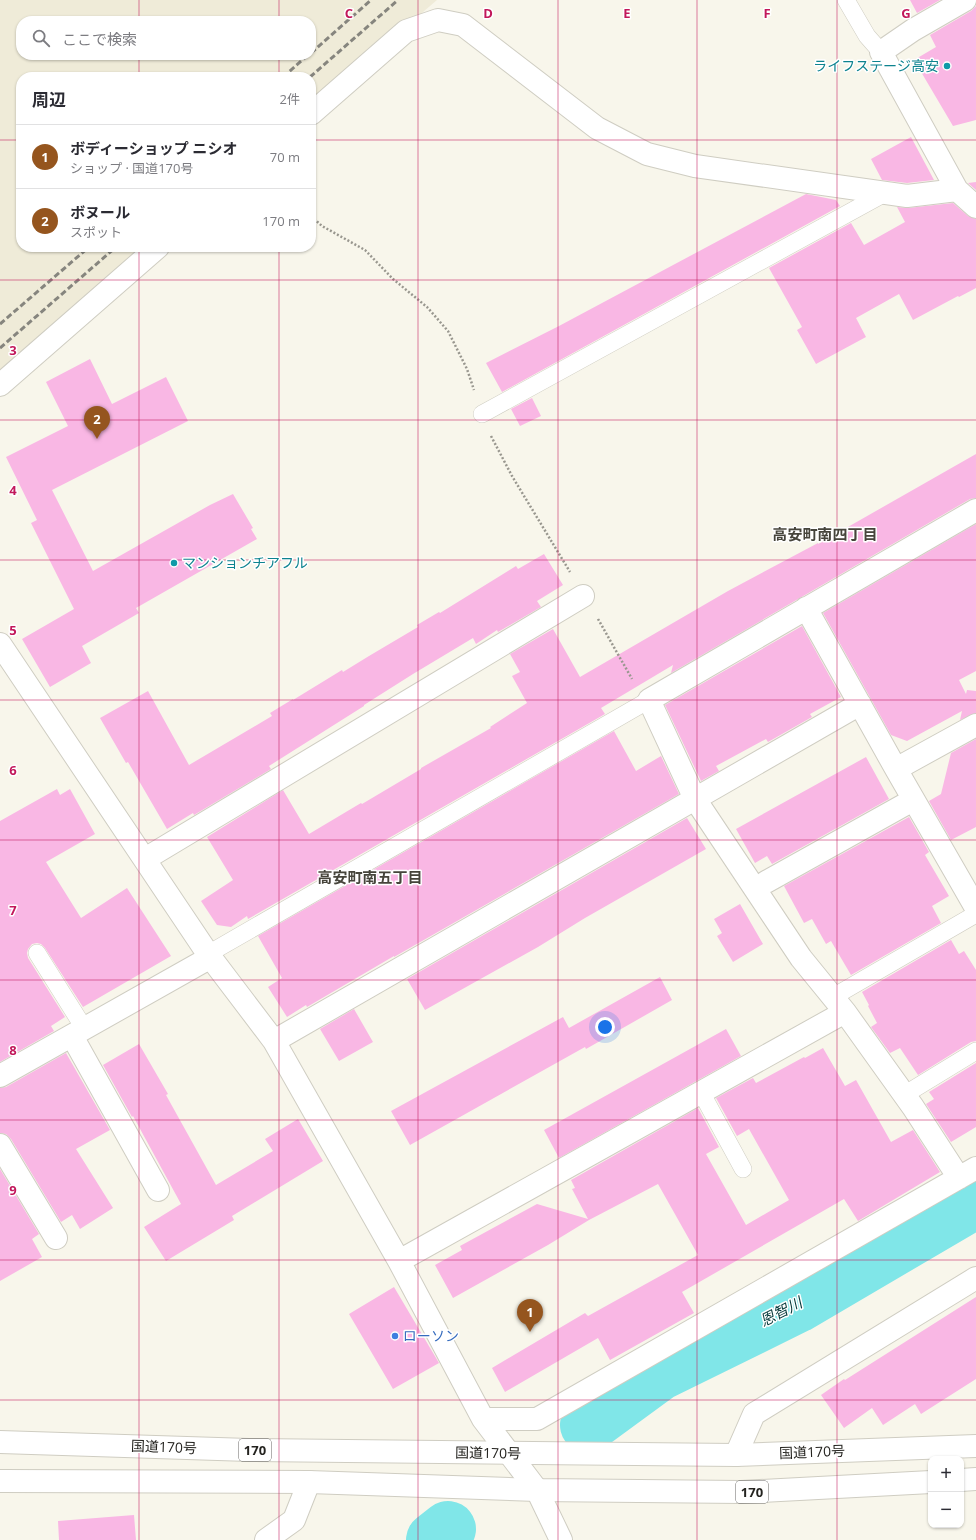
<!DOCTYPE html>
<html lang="ja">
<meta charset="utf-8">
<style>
:root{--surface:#fff;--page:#f2f2f3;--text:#2b2b33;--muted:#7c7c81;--line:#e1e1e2;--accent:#95551e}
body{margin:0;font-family:"Open Sans","Noto Sans JP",sans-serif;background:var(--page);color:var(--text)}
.controls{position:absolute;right:12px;bottom:12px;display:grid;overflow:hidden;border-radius:8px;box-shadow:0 1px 3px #0004}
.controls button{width:36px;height:36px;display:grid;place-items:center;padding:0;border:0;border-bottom:1px solid var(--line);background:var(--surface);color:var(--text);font:20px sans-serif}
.you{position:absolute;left:605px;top:1027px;width:14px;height:14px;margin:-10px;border:3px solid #fff;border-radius:50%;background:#1a73e8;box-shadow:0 0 0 6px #1a73e833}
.badge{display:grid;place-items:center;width:26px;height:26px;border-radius:50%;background:var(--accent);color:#fff;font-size:13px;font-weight:700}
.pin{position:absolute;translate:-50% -33px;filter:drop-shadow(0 1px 2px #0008)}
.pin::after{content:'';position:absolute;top:21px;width:14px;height:12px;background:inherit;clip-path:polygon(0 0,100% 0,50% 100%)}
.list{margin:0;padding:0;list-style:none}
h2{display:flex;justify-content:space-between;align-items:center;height:52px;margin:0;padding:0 16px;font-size:17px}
h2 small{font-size:13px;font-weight:400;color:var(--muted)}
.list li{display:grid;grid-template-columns:26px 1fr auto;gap:12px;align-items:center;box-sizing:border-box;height:64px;padding:0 16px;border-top:1px solid var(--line)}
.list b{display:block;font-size:15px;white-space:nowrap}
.list p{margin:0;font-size:13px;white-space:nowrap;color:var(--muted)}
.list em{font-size:13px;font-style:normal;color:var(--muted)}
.icon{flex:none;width:22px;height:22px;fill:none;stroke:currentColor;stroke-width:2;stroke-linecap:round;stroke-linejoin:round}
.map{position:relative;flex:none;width:976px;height:1540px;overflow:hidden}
.search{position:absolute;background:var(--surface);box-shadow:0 1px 3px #0004;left:16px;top:16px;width:300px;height:44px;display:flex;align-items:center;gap:10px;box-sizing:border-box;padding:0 14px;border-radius:16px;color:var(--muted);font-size:15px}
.panel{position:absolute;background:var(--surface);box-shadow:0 1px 3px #0004;left:16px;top:72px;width:300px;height:180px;border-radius:16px}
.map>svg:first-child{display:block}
</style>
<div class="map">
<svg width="976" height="1540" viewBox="0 0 976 1540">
<rect width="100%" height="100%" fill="#f8f6eb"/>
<path fill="#efebd8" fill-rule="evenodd" d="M0 0H437L311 108V77H21V247H150L0 376ZM21 21H311V55H21Z"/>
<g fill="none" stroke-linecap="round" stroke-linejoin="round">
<path stroke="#80e6e8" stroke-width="56" d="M588 1425 659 1373 797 1305 976 1200
M434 1540 448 1529"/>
</g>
<path fill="#f9b7e4" d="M910 0H940L917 13Z
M976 6V120L953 126 914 60 936 47 930 35 971 11Z
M911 137 934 180 907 183 882 180 871 159Z
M976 182V190L968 183Z
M806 194 836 200 840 206 502 392 486 363 559 326Z
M953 203 968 216 976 219V288L959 297 958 296 913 320 899 294 856 318 866 337 816 364 797 330 802 327 769 268 851 223 864 245 905 222 897 207 908 208Z
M90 359 112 404 166 377 188 421 52 490 93 571 210 505 233 494 253 528 251 529 257 539 136 608 139 613 82 646 91 663 50 687 22 639 74 609 31 523 37 520 6 457 68 426 46 382Z
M532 398 541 416 520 426 511 409Z
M976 454V498L970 499 671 673 673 665 601 708 605 714 248 919 247 916 231 927 217 925 201 901 233 880 207 837 283 790 309 834 361 803 362 804 421 769V768L491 728 490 727 527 703 512 676 520 672 510 654 553 629 580 677 728 591 818 543V544Z
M976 524V671L959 680 966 694 967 690 976 691V713L960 720 962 711 907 741 891 735 823 613Z
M544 554 563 585 537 601 541 607 498 632 497 630 476 644 473 638 413 674 364 705V706L269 766 271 769 194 815 193 813 167 829 128 762 126 763 100 718 148 691 189 765 272 716 270 713 293 699V700L342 670 343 672 369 656 418 627 417 625 439 612 440 613 516 566 518 569Z
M802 626 841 697 810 714 812 717 768 742 766 739 716 766 719 771 701 781 665 705Z
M614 731 636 771 661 756 679 794 394 957V956L307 1007 306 1005 287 1017 268 987 282 978 258 936Z
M976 739V827L951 840 929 801 941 794 951 753Z
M866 757 889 799 772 864 767 856 755 863 736 829Z
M57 789 60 795 70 789 95 834 46 862 81 918 127 888 171 956 83 1007 45 948 41 944 37 943 32 944 28 949 27 953 28 958 65 1017 51 1026 54 1031 0 1062V821Z
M909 817 929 852 925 855 949 896 932 906 941 923 851 975 831 941 826 944 812 919 804 923 784 886Z
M687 818 706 849 585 918 538 947 425 1010 407 979Z
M740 904 763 944 733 962 717 936 722 933 714 919Z
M951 940 959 954 964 951 976 970V1041L971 1042 918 1075 900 1048 890 1053 871 1027 877 1023 868 1006 869 1005 862 992Z
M660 977 672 1000 586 1049 585 1047 410 1145 391 1111 563 1017 569 1028Z
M354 1009 373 1042 339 1061 320 1029Z
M726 1029 741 1056 559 1158 544 1130Z
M139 1044 168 1094 166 1095 216 1185 273 1151 265 1139 298 1119 323 1161 232 1216 234 1220 166 1261 144 1227 181 1204 133 1116 132 1117 103 1065Z
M823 1048 845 1086 856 1080 891 1142 913 1130 940 1172 858 1221 844 1199 682 1292 694 1313 610 1360 598 1338 505 1392 492 1368 585 1313 588 1316 698 1255 658 1184 589 1220 548 1245 453 1298 435 1265 462 1250 460 1246 537 1204 588 1219 572 1189 575 1188 571 1180 698 1108 719 1147 706 1154 746 1225 789 1200 749 1129 737 1136 716 1098 753 1078 756 1083 804 1057 805 1058Z
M66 1053 110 1130 76 1149 113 1208 80 1229 72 1215 61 1222 11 1139 6 1134 0 1133V1088L6 1087Z
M976 1063V1127L951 1142 926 1104 934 1099 929 1092Z
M0 1169 39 1234 32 1239 42 1257 0 1281Z
M394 1287 439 1363 393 1389 349 1314Z
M976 1297V1379L921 1414 915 1404 883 1425 872 1408 844 1428 821 1395 844 1379 845 1380Z
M134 1515 136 1540H59L58 1521Z"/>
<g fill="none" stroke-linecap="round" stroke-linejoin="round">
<g stroke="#cfcdc2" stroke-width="18">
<path id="service" d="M846 0 867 36 881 52
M482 414 885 193
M37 953 84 1028
M208 954 649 700
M833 997 976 914
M701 1092 743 1169
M904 1095 976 1051"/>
</g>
<g stroke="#cfcdc2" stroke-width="24">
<path id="minor" d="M965 0 913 30 881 52 957 190 976 207
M311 114 406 31 438 20 463 25 597 128 647 154 695 166 907 196 957 190
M0 385 158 247
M806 608 896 769 976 908
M0 644 208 954 274 1041 399 1261 483 1419 537 1490
M896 769 976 725
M145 859 583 596
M766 882 913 800
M72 1036 158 1190
M274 1041 860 704
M0 1076 211 957
M0 1145 56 1238
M959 1178 913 1107 845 1012 801 958 695 799 649 700 976 510
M399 1261 845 1012
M483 1419H537L976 1168
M736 1455 754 1414 976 1278
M266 1540 294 1520 309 1482"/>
</g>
<g stroke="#cfcdc2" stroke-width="24">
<path id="tertiary" d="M537 1490 561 1540"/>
</g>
<g stroke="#cfcdc2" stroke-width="24">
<path id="trunk" d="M0 1442 249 1450 736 1455 976 1446
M961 1480 976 1479
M0 1481 309 1482 537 1490 741 1492 931 1482"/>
</g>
<path stroke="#99978f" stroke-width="2.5" stroke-dasharray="2 2" stroke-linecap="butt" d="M311 216 322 226 365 250 393 279 427 307 448 331 467 369 474 390
M491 436 512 476 570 572
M598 619 632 679"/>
<use href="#service" stroke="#fff" stroke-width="17"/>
<use href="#minor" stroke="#fff" stroke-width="22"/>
<use href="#tertiary" stroke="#fff" stroke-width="22"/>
<use href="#trunk" stroke="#fff" stroke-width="22"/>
<path stroke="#86857e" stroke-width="3" stroke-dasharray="6 3" stroke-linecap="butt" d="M311 53 371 0
M283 77 308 55
M310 77 398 0
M0 324 89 247
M0 348 116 247"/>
</g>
<path fill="none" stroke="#c2185b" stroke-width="1" stroke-opacity="0.55" d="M139 0V21M279 0V21M418 0V1540M558 0V1540M697 0V1540M837 0V1540M139 55V77M279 55V77M0 140H21M311 140H976M139 247V1540M279 247V1540M0 280H976M0 420H976M0 560H976M0 700H976M0 840H976M0 980H976M0 1120H976M0 1260H976M0 1400H976"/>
<g fill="#0f9aa8" stroke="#fff" stroke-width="1.5">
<circle cx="947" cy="66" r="4"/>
<circle cx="174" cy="563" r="4"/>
</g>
<circle fill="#3f7fe0" stroke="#fff" stroke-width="1.5" cx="395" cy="1336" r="4"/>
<g text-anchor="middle" stroke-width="3" stroke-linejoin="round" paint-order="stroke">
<g fill="#fff" stroke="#666562" stroke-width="1">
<rect x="239" y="1439" width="32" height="22" rx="3"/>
<rect x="736" y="1481" width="32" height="22" rx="3"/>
</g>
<g font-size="13" font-weight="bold" fill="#24231f">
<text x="255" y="1455">170</text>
<text x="752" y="1497">170</text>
</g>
<g font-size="14" fill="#0d838f" stroke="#fff" text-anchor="end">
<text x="939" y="71">ライフステージ高安</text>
<text x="182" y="568" text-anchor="start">マンションチアフル</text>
</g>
<g font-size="14" fill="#366cbe" stroke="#fff" text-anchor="start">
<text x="403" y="1341">ローソン</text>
</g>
<g font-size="14" fill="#24231f" stroke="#fff">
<text transform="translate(164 1447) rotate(2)" y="5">国道170号</text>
<text transform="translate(812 1452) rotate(-2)" y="5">国道170号</text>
<text transform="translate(488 1453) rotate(1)" y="5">国道170号</text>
</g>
<g font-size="15" font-weight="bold" fill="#46443b" stroke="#fff">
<text x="825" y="540">高安町南四丁目</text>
<text x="370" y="883">高安町南五丁目</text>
</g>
<g font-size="15" font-style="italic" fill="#073a3b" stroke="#fff">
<text transform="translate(781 1312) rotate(-27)" y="5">恩智川</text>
</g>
</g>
<g font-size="13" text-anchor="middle" font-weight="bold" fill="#c2185b" stroke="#fff" stroke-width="3" stroke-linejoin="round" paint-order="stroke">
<text x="349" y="18">C</text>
<text x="488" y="18">D</text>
<text x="627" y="18">E</text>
<text x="767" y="18">F</text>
<text x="906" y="18">G</text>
<text x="13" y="355">3</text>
<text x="13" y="495">4</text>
<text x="13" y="635">5</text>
<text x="13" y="775">6</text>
<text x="13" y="915">7</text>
<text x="13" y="1055">8</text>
<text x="13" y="1195">9</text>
</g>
</svg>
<div class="controls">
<button>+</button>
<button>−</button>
</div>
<div class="you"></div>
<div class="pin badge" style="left:530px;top:1332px">1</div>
<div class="pin badge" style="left:97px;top:439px">2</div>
<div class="search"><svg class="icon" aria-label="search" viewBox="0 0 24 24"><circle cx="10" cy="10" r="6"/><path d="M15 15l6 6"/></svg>ここで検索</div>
<section class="panel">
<h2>周辺<small>2件</small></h2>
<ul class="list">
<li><span class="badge">1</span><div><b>ボディーショップ ニシオ</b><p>ショップ · 国道170号</p></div><em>70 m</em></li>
<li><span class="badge">2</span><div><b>ボヌール</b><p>スポット</p></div><em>170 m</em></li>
</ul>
</section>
</div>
